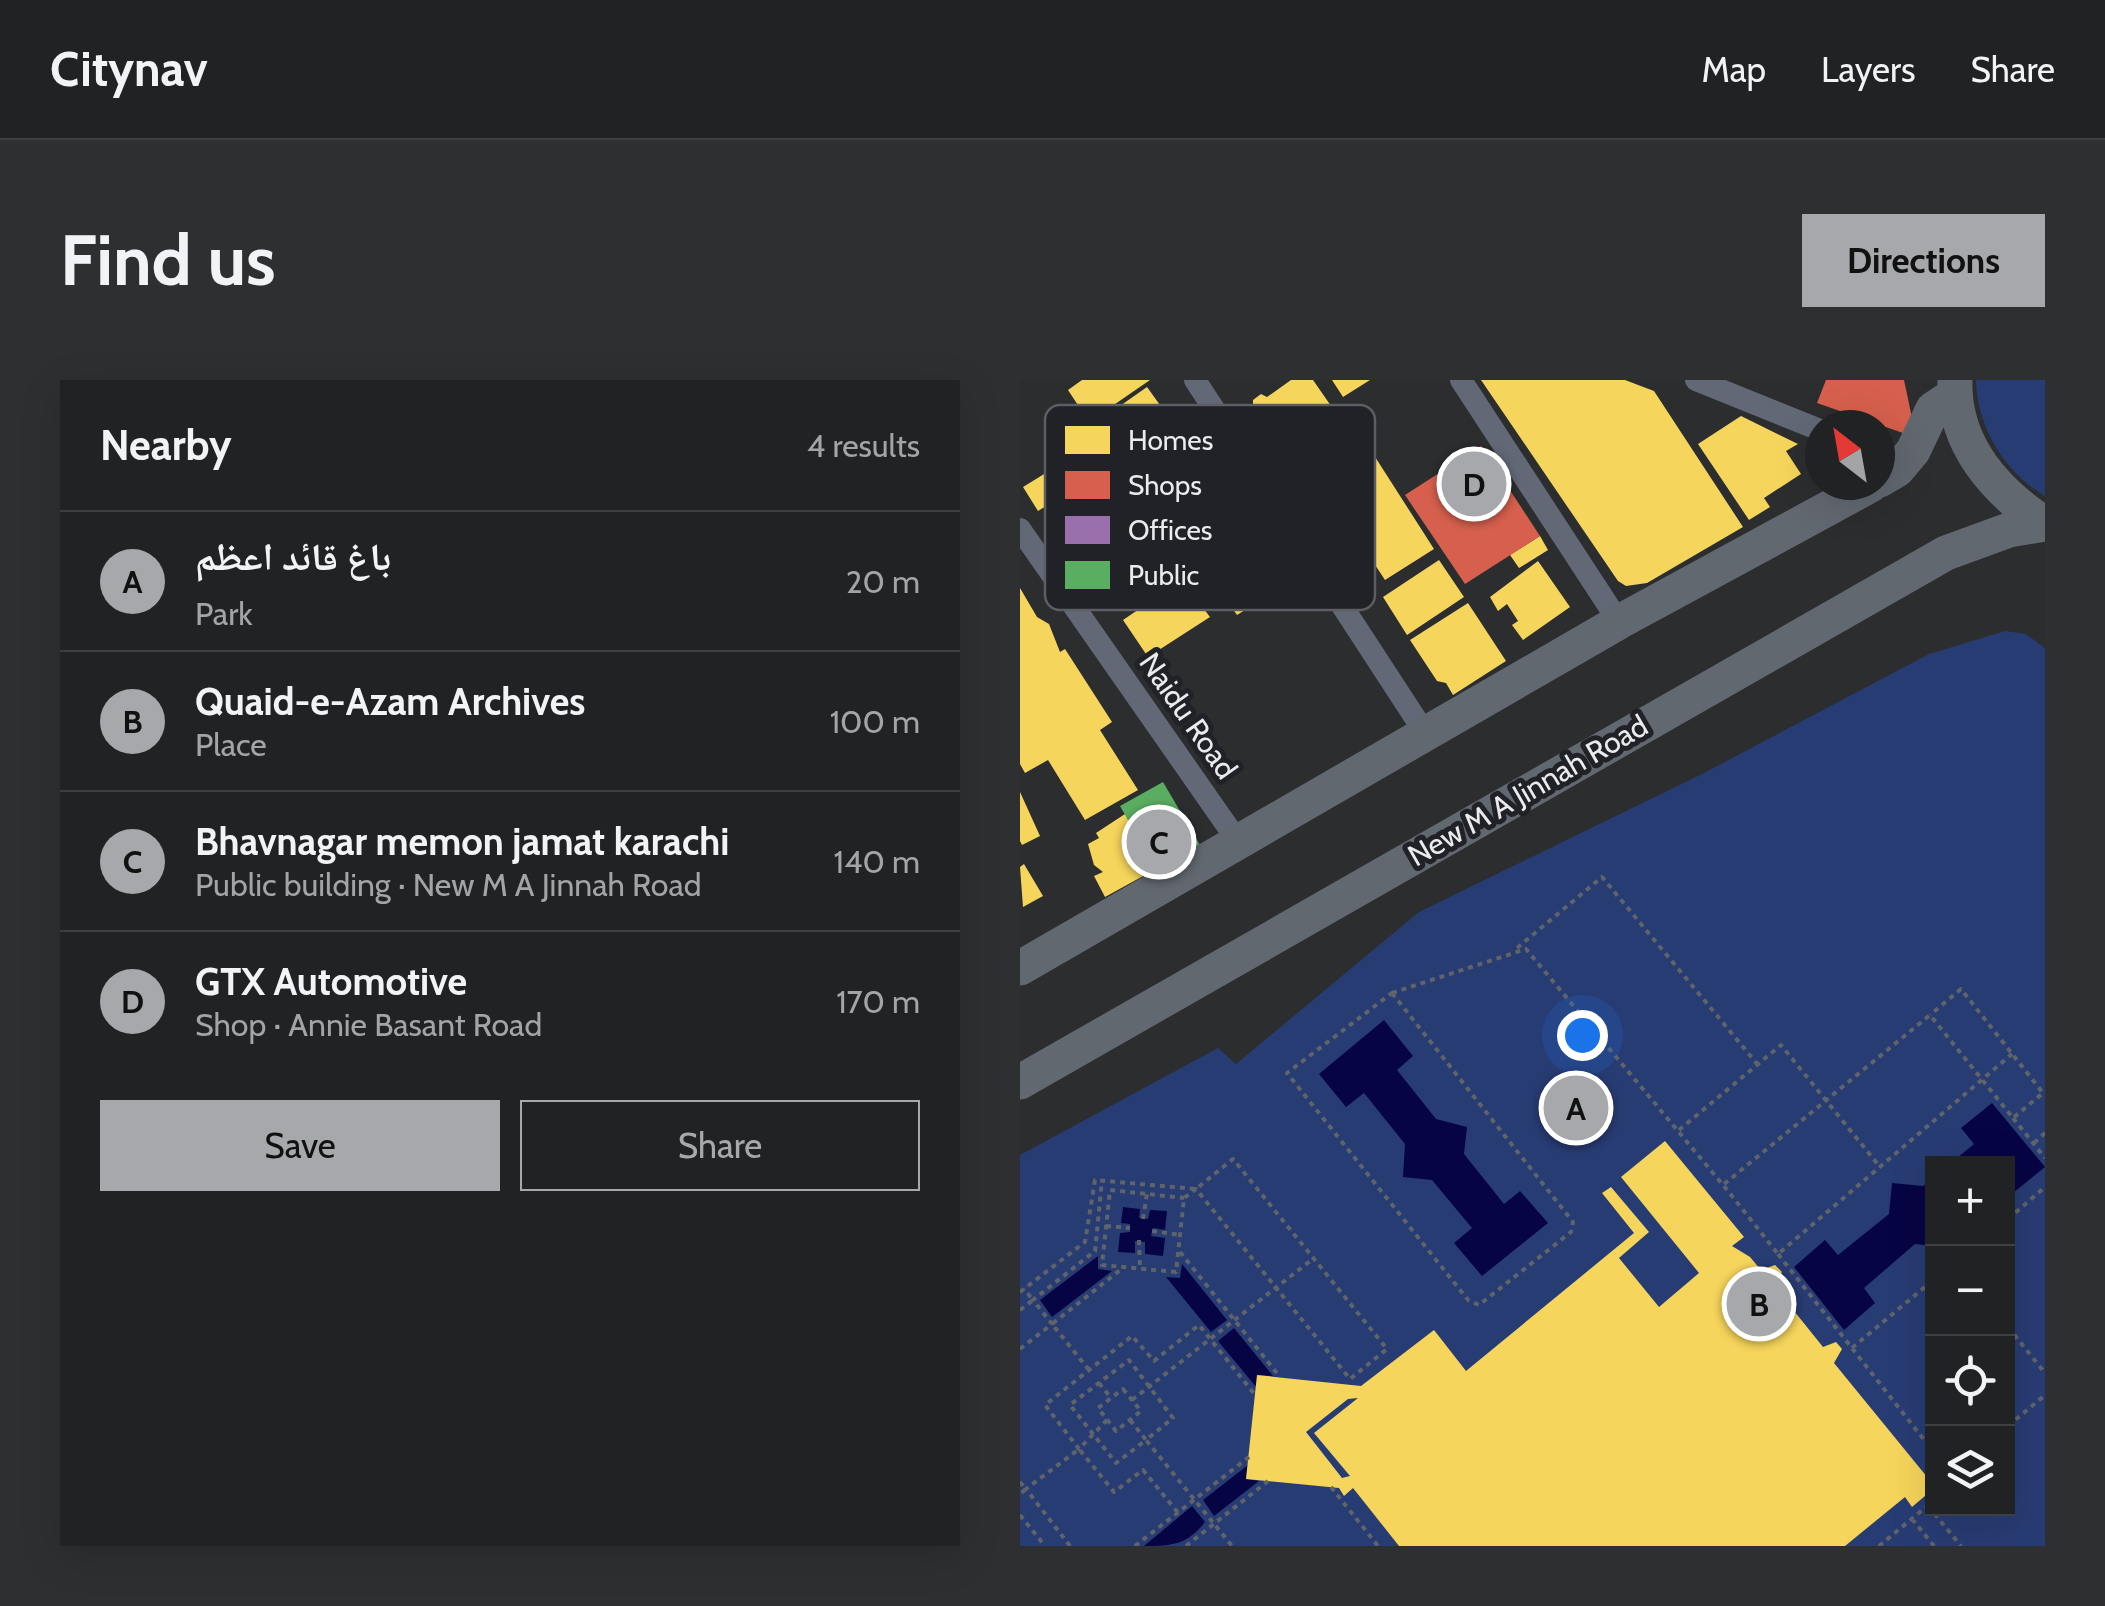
<!DOCTYPE html>
<meta charset="utf-8">
<style>
:root{--surface:#202223;--page:#2d2f30;--text:#f1f3f6;--muted:#a2a4a6;--line:#3d3f41;--accent:#a6a8ab}
body{margin:0;font-family:Cabin,"Noto Naskh Arabic",sans-serif;background:var(--page);color:var(--text)}
.controls{position:absolute;right:30px;bottom:30px;display:grid;overflow:hidden;border-radius:0px;box-shadow:0 10px 40px #0002}
.controls button{width:90px;height:90px;display:grid;place-items:center;padding:0;border:0;border-bottom:2px solid var(--line);background:var(--surface);color:var(--text);font:50px sans-serif}
.compass{position:absolute;left:785px;top:30px;width:90px;height:90px;border-radius:50%;background:var(--surface);box-shadow:0 10px 40px #0002;rotate:329deg}
.you{position:absolute;left:562px;top:655px;width:35px;height:35px;margin:-25px;border:8px solid #fff;border-radius:50%;background:#1a73e8;box-shadow:0 0 0 15px #1a73e833}
.badge{display:grid;place-items:center;width:65px;height:65px;border-radius:50%;background:var(--accent);color:#111;font-size:32px;font-weight:700}
.pin{position:absolute;translate:-50% -50%;border:5px solid #fff;box-shadow:0 2px 10px #0006}
.list{margin:0;padding:0;list-style:none}
h2{display:flex;justify-content:space-between;align-items:center;height:130px;margin:0;padding:0 40px;font-size:42px}
h2 small{font-size:32px;font-weight:400;color:var(--muted)}
.list li{display:grid;grid-template-columns:65px 1fr auto;gap:30px;align-items:center;box-sizing:border-box;height:140px;padding:0 40px;border-top:2px solid var(--line)}
.list b{display:block;font-size:38px;white-space:nowrap}
.list p{margin:0;font-size:32px;white-space:nowrap;color:var(--muted)}
.list em{font-size:32px;font-style:normal;color:var(--muted)}
.actions{display:flex;gap:20px;padding:30px 40px}
.actions a{flex:1;padding:22px 0;border:2px solid var(--accent);border-radius:0px;text-align:center;font-size:35px;color:var(--accent)}
.actions .main{background:var(--accent);color:#111}
.icon{flex:none;width:55px;height:55px;fill:none;stroke:currentColor;stroke-width:2;stroke-linecap:round;stroke-linejoin:round}
.map{position:relative;flex:none;width:1025px;height:1166px;overflow:hidden;border-radius:0px}
header{display:flex;align-items:center;gap:60px;box-sizing:border-box;height:140px;padding:0 50px;background:var(--surface);border-bottom:2px solid var(--line)}
header strong{font-size:48px}
nav{display:flex;gap:55px;margin-inline-start:auto;font-size:35px}
.intro{display:flex;align-items:center;justify-content:space-between;box-sizing:border-box;height:240px;padding:0 60px}
h1{margin:0;font-size:70px}
.button{padding:25px 45px;border-radius:0px;background:var(--accent);color:#111;font-size:35px;font-weight:700}
main{display:flex;gap:60px;padding:0 60px}
aside{flex:1;background:var(--surface);border-radius:0px;box-shadow:0 10px 40px #0002}
.map>svg:first-child{display:block}
</style>
<header>
<strong>Citynav</strong>
<nav><a>Map</a><a>Layers</a><a>Share</a></nav>
</header>
<div class="intro"><h1>Find us</h1><a class="button">Directions</a></div>
<main>
<aside>
<h2>Nearby<small>4 results</small></h2>
<ul class="list">
<li><span class="badge">A</span><div><b>باغ قائد اعظم</b><p>Park</p></div><em>20 m</em></li>
<li><span class="badge">B</span><div><b>Quaid-e-Azam Archives</b><p>Place</p></div><em>100 m</em></li>
<li><span class="badge">C</span><div><b>Bhavnagar memon jamat karachi</b><p>Public building · New M A Jinnah Road</p></div><em>140 m</em></li>
<li><span class="badge">D</span><div><b>GTX Automotive</b><p>Shop · Annie Basant Road</p></div><em>170 m</em></li>
</ul>
<div class="actions"><a class="main">Save</a><a>Share</a></div>
</aside>
<div class="map">
<svg width="1025" height="1166" viewBox="0 0 1025 1166">
<rect width="100%" height="100%" fill="#2b2d2f"/>
<path fill="#283c74" fill-rule="evenodd" d="M956 0H1025V116C984 92 957 47 956 0Z
M985 251 1006 254 1025 268V1166H0V775L198 668 216 684 399 532 682 394 909 274ZM912 784H988V1128H912Z"/>
<path fill="#070444" d="M364 640 393 676 377 690 416 739 447 747 444 774 484 824 500 811 528 843 462 896 434 863 452 848 412 800 383 797 385 764 344 713 326 727 299 694Z
M972 723 1025 787 993 813 988 806V784L931 783 954 764 941 748Z
M912 798V866L895 864 844 908 855 923 824 950 774 887 805 860 818 875 869 834 872 803 903 806Z
M103 827 120 829 119 838 128 839 130 830 147 831 145 850 133 848 131 856 145 858 143 876 125 874V862L115 861V873L98 872 100 853 110 852V844L101 843Z
M78 876V889L92 891 32 937 20 920Z
M162 884 207 940 191 952 146 897 160 898Z
M214 948 253 996 237 995V1008L198 961Z
M228 1085 226 1099 239 1101 194 1136 183 1120Z
M172 1126 185 1142C167 1165 152 1166 124 1166Z"/>
<path fill="#f6d55c" fill-rule="evenodd" d="M62 0H130L69 42 48 10Z
M271 0H293L325 46 279 84 233 27V20L241 14 247 17Z
M312 0H350L323 17Z
M461 0H605L634 11 723 147 627 203 606 206 598 201Z
M127 7 181 82 118 123 67 49Z
M721 36 778 64 766 71 781 94 744 118 750 127 729 140 678 64Z
M68 67 83 91 18 131 3 107Z
M350 69 414 169 365 200 315 124 307 120 306 109 314 104 308 96Z
M187 90 268 203 217 235 196 205 182 213 124 132Z
M88 97 104 121 39 162 24 138Z
M520 156 528 170 499 188 490 175Z
M419 180 444 217 387 255 363 217Z
M518 181 550 227 503 260 492 245 498 241 487 224 478 231 470 217Z
M162 200 190 237 128 277 103 240Z
M0 208 17 237 29 244 40 272 45 269 92 342 80 350 118 410 65 440 28 380 5 393 0 384Z
M448 223 486 281 433 315 426 303 417 301 390 260Z
M0 412 20 456 2 465 0 461Z
M105 434 136 489 85 517 74 496 83 492 74 485 68 464 79 458 76 453Z
M4 484 23 516 3 527 0 487Z
M645 761 724 857 712 866 730 877 741 890 755 885 762 892 754 906 803 967 816 962 822 969 814 983 912 1103V1110L892 1127 885 1117 825 1166H379L333 1108 324 1116 319 1108 226 1099 237 995 341 1006 414 950 446 991 614 853 582 813 591 807 629 852 599 878 639 927 679 893 601 797ZM338 1018 294 1053 330 1096 322 1098 286 1052 328 1019Z"/>
<path fill="#d6604d" d="M806 0H884L892 38 883 53 797 23Z
M461 66 520 156 445 204 385 115Z"/>
<path fill="#5aae61" d="M143 402 180 465 136 489 100 426Z"/>
<g fill="none" stroke-linecap="round" stroke-linejoin="round">
<path stroke="#5f636a" stroke-width="4" stroke-dasharray="5 5" stroke-linecap="butt" d="M497 568 582 497 738 685
M372 613 506 569 703 805 910 635 993 738 1023 713 941 609 910 635
M372 613 553 842 551 852 459 925 448 920 267 693Z
M993 738 1025 778
M659 750 761 665 860 787
M1014 763 1025 753
M704 806 758 874 992 674
M123 839 127 814
M988 839 1025 807
M86 846 110 848
M132 851 161 855
M119 860 120 888
M160 872 260 997
M758 874 912 1070
M0 912 65 862 75 800 176 809 213 779 367 969 330 999 176 809 164 818 156 892 82 885 90 810 164 818
M0 930 13 920 4 909
M988 947 1025 993
M832 968 912 901
M0 969 32 944 13 920 75 871 82 800
M69 990 32 944 104 887
M79 1003 91 1018
M103 1009 121 1031 96 1051 78 1028Z
M112 1020 294 878
M87 1040 59 1069 25 1025 112 956 134 981 179 945 236 1016
M110 1040 126 1060 96 1083 50 1025 109 980 153 1038 126 1060 212 1166
M988 1046 1025 1015
M0 1102 6 1109 0 1114
M311 1107 358 1166
M908 1126 941 1166
M0 1135 25 1166
M892 1139 914 1166
M50 1166 6 1109 59 1069 94 1112 123 1090 159 1134
M115 1166 229 1077
M166 1166 248 1101
M859 1166 912 1122"/>
<path stroke="#626876" stroke-width="22" d="M175 0 405 353
M441 0 599 242
M676 0 800 50
M0 149 217 460"/>
<path stroke="#626870" stroke-width="35" d="M935 0C933 64 975 111 1025 144
M860 100 877 90 893 71 913 29 934 15
M0 588 599 242 851 105
M0 702 926 173 989 150 1025 144"/>
</g>
<g text-anchor="middle" stroke-width="10" stroke-linejoin="round" paint-order="stroke">
<g font-size="30" fill="#e9ebee" stroke="#202227">
<text transform="translate(168 336) rotate(55)" y="10">Naidu Road</text>
<text transform="translate(508 411) rotate(-30)" y="10">New M A Jinnah Road</text>
</g>
</g>
<rect x="25" y="25" width="330" height="205" rx="15" fill="#202227" stroke="#5c5e63" stroke-width="2.5"/>
<rect x="45" y="46" width="45" height="28" fill="#f6d55c"/>
<rect x="45" y="91" width="45" height="28" fill="#d6604d"/>
<rect x="45" y="136" width="45" height="28" fill="#9970ab"/>
<rect x="45" y="181" width="45" height="28" fill="#5aae61"/>
<g font-size="28" fill="#e9ebee">
<text x="108" y="70">Homes</text>
<text x="108" y="115">Shops</text>
<text x="108" y="160">Offices</text>
<text x="108" y="205">Public</text>
</g>
</svg>
<div class="controls">
<button>+</button>
<button>−</button>
<button><svg class="icon" aria-label="locate" viewBox="0 0 24 24"><circle cx="12" cy="12" r="6"/><path d="M12 2v4M12 18v4M2 12h4M18 12h4"/></svg></button>
<button><svg class="icon" aria-label="layers" viewBox="0 0 24 24"><path d="M12 4l9 5-9 5-9-5zM3 14l9 5 9-5"/></svg></button>
</div>
<svg class="compass" viewBox="-18 -18 36 36"><path d="M0-13l5 13h-10z" fill="#e53935"/><path d="M0 13l5-13h-10z" fill="#a2a4a6"/></svg>
<div class="you"></div>
<div class="pin badge" style="left:556px;top:728px">A</div>
<div class="pin badge" style="left:739px;top:924px">B</div>
<div class="pin badge" style="left:139px;top:462px">C</div>
<div class="pin badge" style="left:454px;top:104px">D</div>
</div>
</main>
